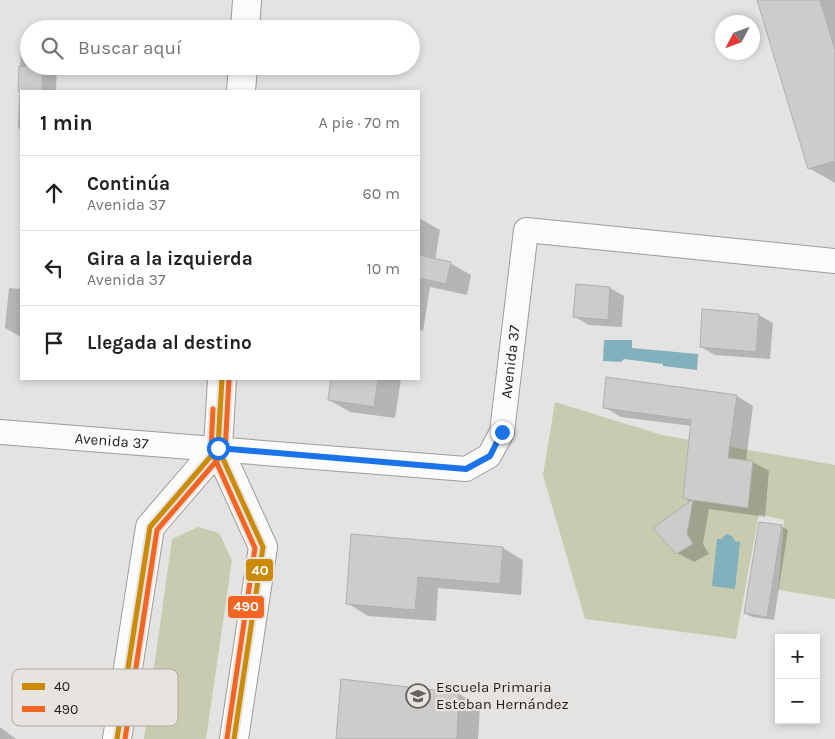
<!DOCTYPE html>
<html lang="es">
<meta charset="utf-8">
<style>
:root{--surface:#fff;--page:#f2f2f2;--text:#202124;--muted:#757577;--line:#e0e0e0}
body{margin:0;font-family:Karla,sans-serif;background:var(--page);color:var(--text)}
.controls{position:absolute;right:15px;bottom:15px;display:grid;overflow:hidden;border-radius:0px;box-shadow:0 2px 8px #0003}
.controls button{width:45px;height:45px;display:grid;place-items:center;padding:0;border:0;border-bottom:1px solid var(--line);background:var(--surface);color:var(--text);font:25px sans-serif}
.compass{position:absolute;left:715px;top:15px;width:45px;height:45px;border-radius:50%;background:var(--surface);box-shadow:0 2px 8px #0003;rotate:229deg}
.stop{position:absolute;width:15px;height:15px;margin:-11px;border:4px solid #1a73e8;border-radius:50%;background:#fff}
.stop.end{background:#1a73e8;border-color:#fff;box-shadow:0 1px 5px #0008}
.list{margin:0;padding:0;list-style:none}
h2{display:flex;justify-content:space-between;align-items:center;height:65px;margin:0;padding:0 20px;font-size:21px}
h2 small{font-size:16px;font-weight:400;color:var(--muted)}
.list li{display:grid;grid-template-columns:32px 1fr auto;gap:15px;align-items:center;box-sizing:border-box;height:75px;padding:0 20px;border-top:1px solid var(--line)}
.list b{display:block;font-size:19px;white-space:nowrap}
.list p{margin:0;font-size:16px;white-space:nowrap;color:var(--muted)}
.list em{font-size:16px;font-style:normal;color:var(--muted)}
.icon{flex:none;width:28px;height:28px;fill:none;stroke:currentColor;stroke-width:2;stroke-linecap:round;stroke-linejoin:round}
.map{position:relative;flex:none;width:835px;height:739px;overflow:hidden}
.search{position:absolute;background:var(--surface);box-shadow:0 2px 8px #0003;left:20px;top:20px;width:400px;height:55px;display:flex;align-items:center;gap:12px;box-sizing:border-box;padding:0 18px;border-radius:28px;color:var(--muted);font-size:19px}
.panel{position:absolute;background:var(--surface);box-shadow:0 2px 8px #0003;left:20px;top:90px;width:400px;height:290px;border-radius:0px}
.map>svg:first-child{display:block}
</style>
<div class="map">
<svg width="835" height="739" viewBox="0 0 835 739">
<rect width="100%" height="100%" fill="#e5e3e1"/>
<path fill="#c9cbb1" d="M555 402 662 435 835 465V599L778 590 784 520 759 514 736 639 585 619 543 475Z
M198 527 219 533 232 560 206 739H144L172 539Z"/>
<path fill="#80b1bc" d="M604 340H632V348L698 354 697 370 663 366V364L624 359 621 362 603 361Z
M726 534 732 536 735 541 740 542 735 589 712 586 717 539H722Z"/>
<path fill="#0003" d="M759 0H835V183L809 168Z
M21 48H29V66H57L56 91H21V130L18 128Z
M419 218 440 230 435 260 450 263 471 275 467 295 430 287 423 331 419 330Z
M9 288 21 289V337L5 328Z
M610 288 624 296 622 327 589 325 575 317Z
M759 315 773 323 770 359 715 355 701 347Z
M332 379H401L395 418 350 412 329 400Z
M737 396 753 406 746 461 753 462 769 471 765 517 709 509 703 544 709 554 694 562 677 553 691 502 684 498 692 426 621 417 604 407Z
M781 526 788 530 774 620 752 617 745 613Z
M352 535 503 548 523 560 521 595 438 588 436 621 368 616 347 603Z
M343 681 459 694 480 706 478 739H337Z
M0 727 16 739H0Z"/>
<path fill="#cdccca" stroke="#b1afae" d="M757 0H820L835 50V161L808 169Z
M19 66H43L42 91H18Z
M419 255 451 262 446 284 419 278Z
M576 284 610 287 608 320 573 317Z
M702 309 759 314 756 352 700 347Z
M606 377 737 395 728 458 753 461 748 508 693 500 687 534 693 544 676 554 653 528 692 500 683 498 691 420 603 408Z
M331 379H378L374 407 328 400Z
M759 522 782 525 767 617 744 613Z
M351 534 503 547 500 584 418 577 415 610 346 604Z
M341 679 459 693 457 739H336Z"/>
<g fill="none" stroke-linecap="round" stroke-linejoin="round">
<g stroke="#9e9c9a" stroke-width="26">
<g id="street">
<path id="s1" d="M0 432 466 469 489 456 502 432 526 230 835 261"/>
</g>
</g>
<g stroke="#9e9c9a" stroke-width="30">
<path id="secondary" d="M245 29 247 0
M241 91 243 66
M222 379 218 448 263 547 234 739
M117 739 150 527 218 448"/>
</g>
<use href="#street" stroke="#fbfbfa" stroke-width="24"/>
<use href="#secondary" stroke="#fbfbfa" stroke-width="28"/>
<g stroke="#e7e3df" stroke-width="9">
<path id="bus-1" d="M220 409 218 448 263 547 234 739
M117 739 150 527 218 448 222 379"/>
</g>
<g stroke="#e7e3df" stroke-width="9">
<path id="bus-2" d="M213 409 211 450 255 548 227 738
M125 739 157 530 225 451 229 379"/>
</g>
<use href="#bus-1" stroke="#cc8b06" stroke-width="5"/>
<use href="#bus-2" stroke="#f26522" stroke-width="5"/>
</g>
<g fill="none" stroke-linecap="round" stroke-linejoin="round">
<path stroke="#1a73e8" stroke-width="6" d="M218 448 466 469 490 456 502 432"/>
</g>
<defs>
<g id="school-ring" transform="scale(1.25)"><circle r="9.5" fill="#e7e3df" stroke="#656362" stroke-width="1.5"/><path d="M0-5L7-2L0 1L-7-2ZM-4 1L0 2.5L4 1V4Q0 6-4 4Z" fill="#656362"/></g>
</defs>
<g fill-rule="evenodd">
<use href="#school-ring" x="418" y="696"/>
</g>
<g text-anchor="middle" stroke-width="4.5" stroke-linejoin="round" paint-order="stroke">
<g font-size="15" fill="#201e1d" stroke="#e7e3df">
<text dy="5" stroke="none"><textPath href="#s1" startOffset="592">Avenida 37</textPath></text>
<text dy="5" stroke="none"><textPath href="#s1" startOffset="112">Avenida 37</textPath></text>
</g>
<g font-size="15" fill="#201e1d" stroke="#e7e3df" text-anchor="start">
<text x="436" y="692">Escuela Primaria<tspan x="436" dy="17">Esteban Hernández</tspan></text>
</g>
</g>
<rect x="12" y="669" width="166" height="57" rx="8" fill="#e7e3df" stroke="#aba8a5" stroke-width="1"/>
<rect x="22" y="683" width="23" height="7" fill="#cc8b06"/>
<rect x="22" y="706" width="23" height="6" fill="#f26522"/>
<g font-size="14" fill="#201e1d">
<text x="54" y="691">40</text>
<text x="54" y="714">490</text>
</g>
<g stroke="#e7e3df" stroke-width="2">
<rect x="245" y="558" width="29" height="24" rx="5" fill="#cc8b06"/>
<rect x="227" y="595" width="38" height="24" rx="5" fill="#f26522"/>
</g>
<g font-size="14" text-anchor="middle" font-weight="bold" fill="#fff">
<text x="260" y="575">40</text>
<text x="246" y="611">490</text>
</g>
</svg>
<div class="controls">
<button>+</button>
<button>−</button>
</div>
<svg class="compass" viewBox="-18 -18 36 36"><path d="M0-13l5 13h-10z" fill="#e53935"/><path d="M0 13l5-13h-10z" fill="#757577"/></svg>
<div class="stop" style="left:218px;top:448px"></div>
<div class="stop end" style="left:502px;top:432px"></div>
<div class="search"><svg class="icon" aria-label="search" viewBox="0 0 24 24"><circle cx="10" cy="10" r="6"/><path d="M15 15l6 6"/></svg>Buscar aquí</div>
<section class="panel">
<h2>1 min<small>A pie · 70 m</small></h2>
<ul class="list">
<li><svg class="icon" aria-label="ahead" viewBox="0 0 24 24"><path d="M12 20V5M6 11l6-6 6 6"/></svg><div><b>Continúa</b><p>Avenida 37</p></div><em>60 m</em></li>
<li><svg class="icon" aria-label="left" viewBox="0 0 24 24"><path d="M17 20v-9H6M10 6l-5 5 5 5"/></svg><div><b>Gira a la izquierda</b><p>Avenida 37</p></div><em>10 m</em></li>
<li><svg class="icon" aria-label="arrive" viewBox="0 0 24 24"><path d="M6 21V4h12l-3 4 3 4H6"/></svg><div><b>Llegada al destino</b></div></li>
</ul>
</section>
</div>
